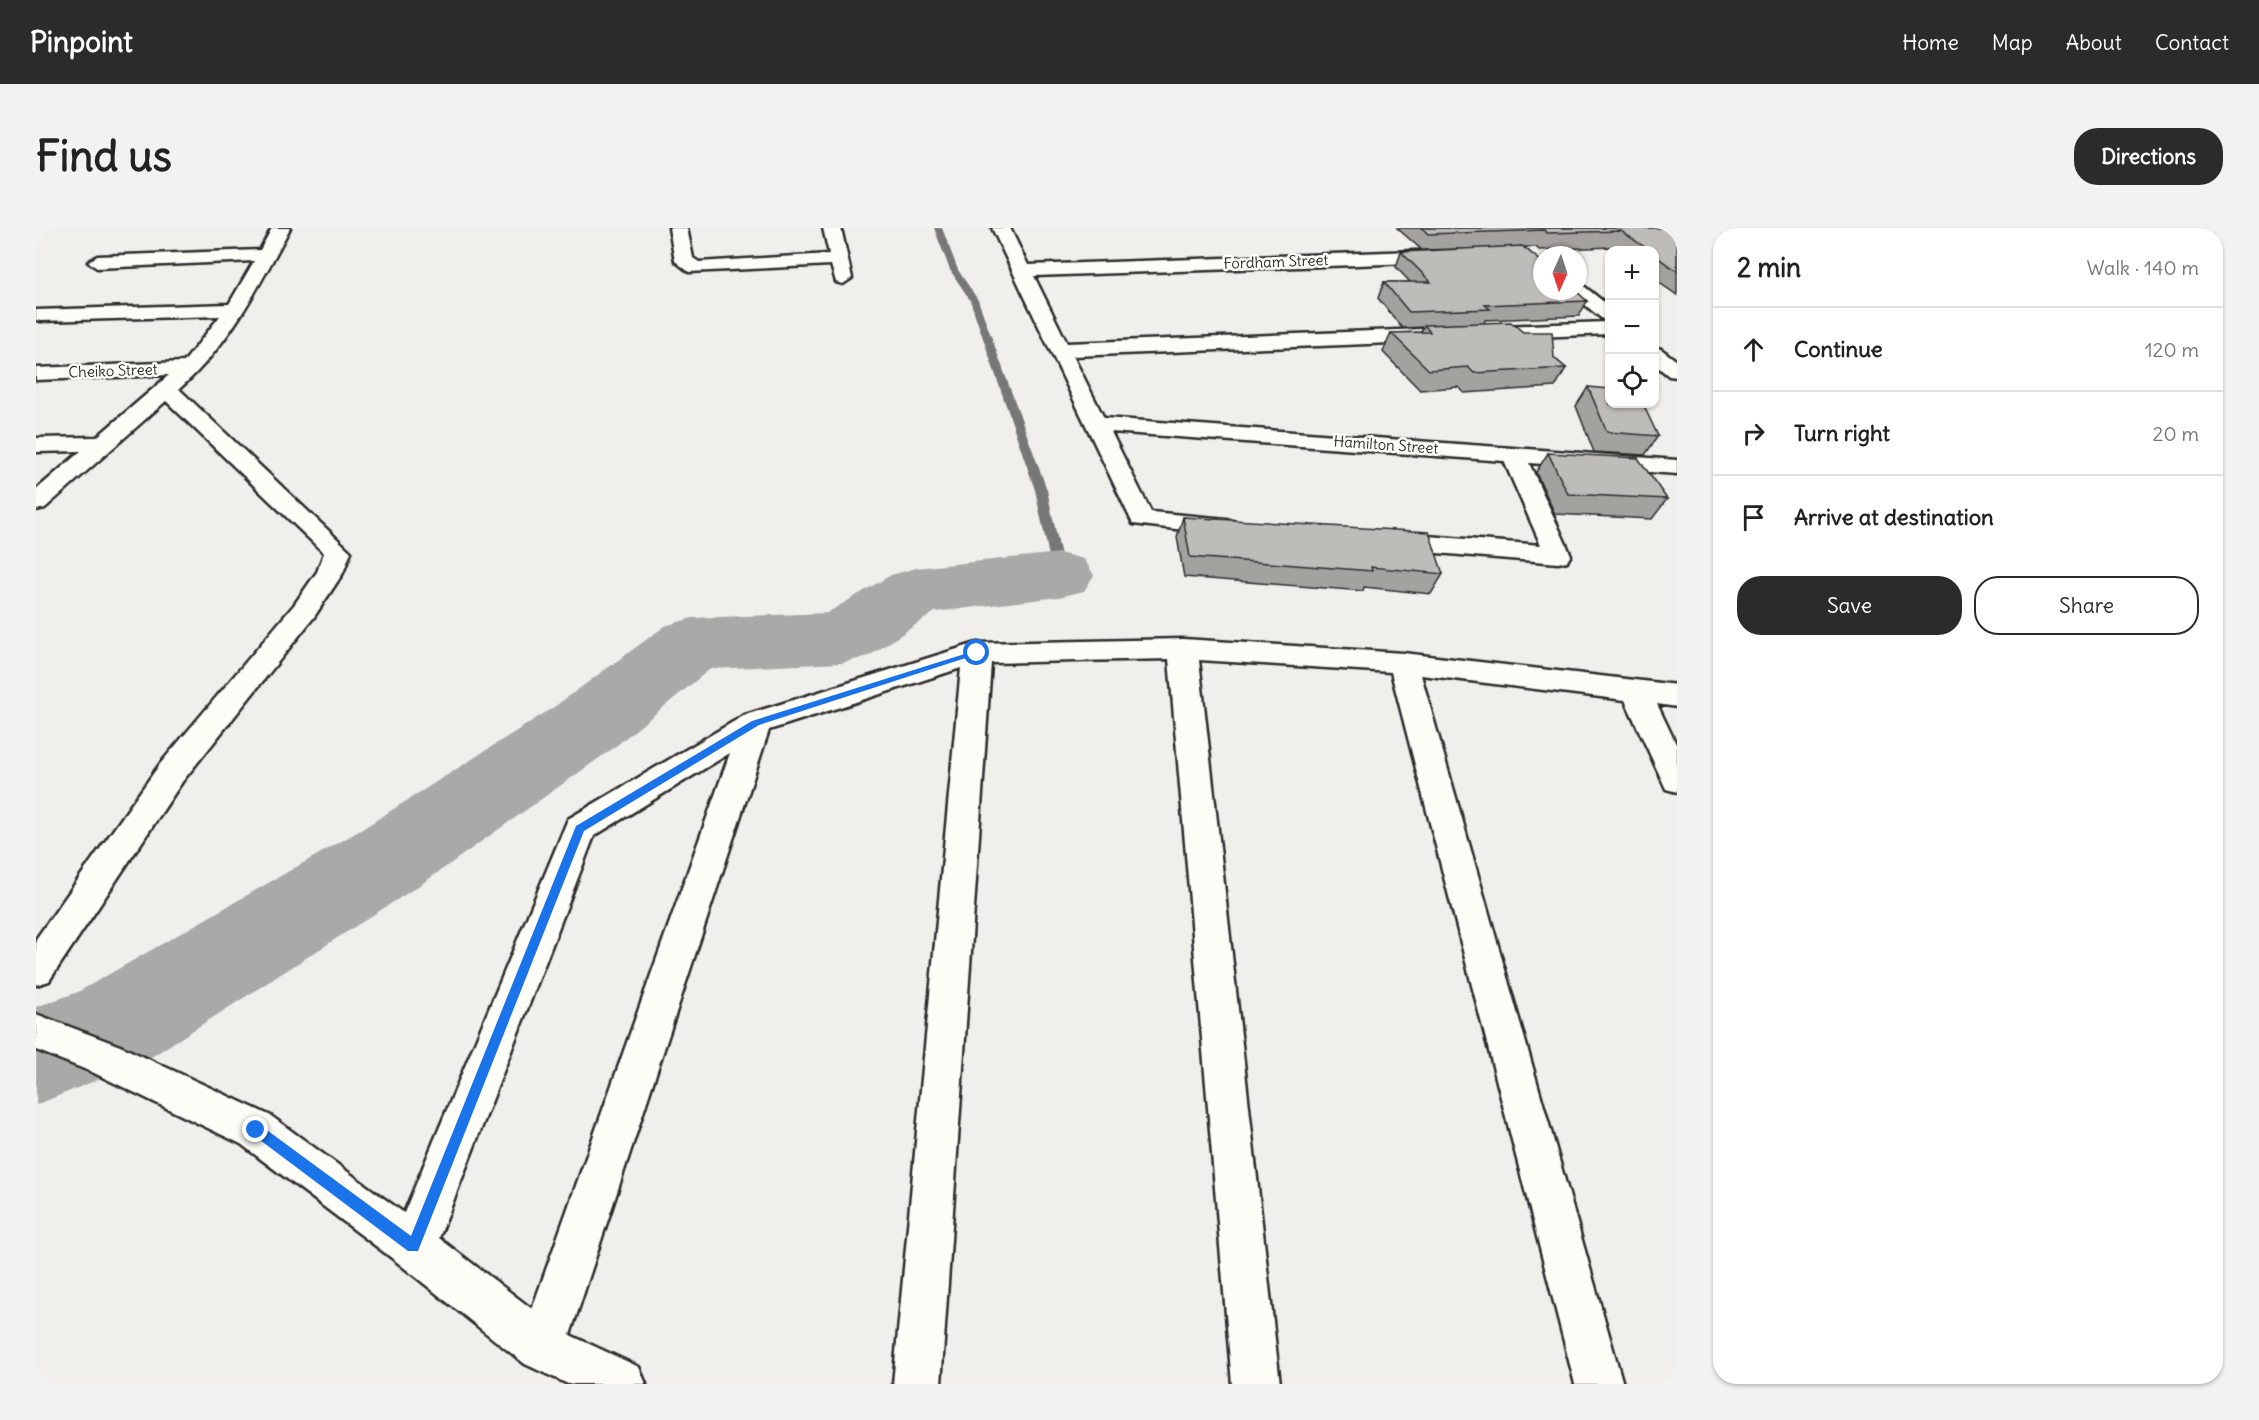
<!DOCTYPE html>
<meta charset="utf-8">
<style>
:root{--surface:#fff;--page:#f2f2f2;--text:#222;--muted:#767676;--line:#e0e0e0;--accent:#2b2b2b}
body{margin:0;font-family:Delius,sans-serif;background:var(--page);color:var(--text)}
.controls{position:absolute;right:18px;top:18px;display:grid;overflow:hidden;border-radius:12px;box-shadow:0 2px 4px #0004}
.controls button{width:54px;height:54px;display:grid;place-items:center;padding:0;border:0;border-bottom:2px solid var(--line);background:var(--surface);color:var(--text);font:30px sans-serif}
.compass{position:absolute;left:1497px;top:18px;width:54px;height:54px;border-radius:50%;background:var(--surface);box-shadow:0 2px 4px #0004;rotate:183deg}
.stop{position:absolute;width:18px;height:18px;margin:-14px;border:4px solid #1a73e8;border-radius:50%;background:#fff}
.stop.end{background:#1a73e8;border-color:#fff;box-shadow:0 2px 6px #0008}
.list{margin:0;padding:0;list-style:none}
h2{display:flex;justify-content:space-between;align-items:center;height:78px;margin:0;padding:0 24px;font-size:26px}
h2 small{font-size:20px;font-weight:400;color:var(--muted)}
.list li{display:grid;grid-template-columns:39px 1fr auto;gap:18px;align-items:center;box-sizing:border-box;height:84px;padding:0 24px;border-top:2px solid var(--line)}
.list b{display:block;font-size:22px;white-space:nowrap}
.list em{font-size:20px;font-style:normal;color:var(--muted)}
.actions{display:flex;gap:12px;padding:18px 24px}
.actions a{flex:1;padding:14px 0;border:2px solid var(--accent);border-radius:24px;text-align:center;font-size:21px;color:var(--accent)}
.actions .main{background:var(--accent);color:#fff}
.icon{flex:none;width:33px;height:33px;fill:none;stroke:currentColor;stroke-width:2;stroke-linecap:round;stroke-linejoin:round}
.map{position:relative;flex:none;width:1641px;height:1156px;overflow:hidden;border-radius:24px}
header{display:flex;align-items:center;gap:36px;box-sizing:border-box;height:84px;padding:0 30px;background:var(--accent);color:#fff}
header strong{font-size:28px}
nav{display:flex;gap:33px;margin-inline-start:auto;font-size:21px}
.intro{display:flex;align-items:center;justify-content:space-between;box-sizing:border-box;height:144px;padding:0 36px}
h1{margin:0;font-size:42px}
.button{padding:15px 27px;border-radius:24px;background:var(--accent);color:#fff;font-size:21px;font-weight:700}
main{display:flex;gap:36px;padding:0 36px}
aside{flex:1;background:var(--surface);border-radius:24px;box-shadow:0 2px 4px #0004}
.map>svg:first-child{display:block}
</style>
<header>
<strong>Pinpoint</strong>
<nav><a>Home</a><a>Map</a><a>About</a><a>Contact</a></nav>
</header>
<div class="intro"><h1>Find us</h1><a class="button">Directions</a></div>
<main>
<div class="map">
<svg width="1641" height="1156" viewBox="0 0 1641 1156">
<rect width="100%" height="100%" fill="#f0efeb"/>
<filter id="ink" filterUnits="userSpaceOnUse"><feTurbulence type="fractalNoise" baseFrequency=".0167" numOctaves="2"/><feDisplacementMap in="SourceGraphic" scale="12" xChannelSelector="R" yChannelSelector="G"/><feConvolveMatrix kernelMatrix="1 2 1 2 8 2 1 2 1" color-interpolation-filters="sRGB"/></filter>
<g filter="url(#ink)">
<g fill="none" stroke-linecap="round" stroke-linejoin="round">
<path fill="#777775" fill-rule="evenodd" d="M898 0H906L922 42 942 72 1011 262 1029 347 1027 350 1023 351 1017 347 999 262 934 72 914 42Z"/>
<path fill="#aaa9a7" fill-rule="evenodd" d="M1023 325 1048 331 1058 347 1048 363 1023 369 899 384 833 428 806 435 674 441 576 521 387 655 112 831 0 877V779L42 764 323 603 518 479 629 398 656 390 791 385 855 347 880 340Z"/>
<g stroke="#2b2b2b" stroke-width="5">
<path id="street" d="M236 0H254C223 58 193 117 143 161L315 324 307 345 278 389 146 554 13 753 0 757V711L124 536 258 377 281 344 288 325 130 173 9 280 0 282V262L45 223 0 224V210L61 209 133 147 0 152V140L148 134 184 88 5 93 0 92V82L193 76 218 33 61 40 52 34 61 28 224 22Z
M633 0H651L657 30 663 34 793 26 787 0H805L816 50 807 56 800 54 795 37 653 44 639 33Z
M956 0H974L992 37 1406 22 1415 28 1406 34 998 48 1031 115 1570 94 1532 63H1542V57L1549 59 1574 79V106L1037 128 1068 190 1641 232V246L1493 235 1535 327 1531 333 1522 335 1353 321 1344 319 1340 313 1344 307 1353 305 1505 317 1468 233 1075 204 1115 284 1191 291 1200 294 1204 299 1200 304 1191 307 1097 296Z
M1618 119 1625 121 1641 133V149L1633 148 1618 136Z
M1147 411 1367 425 1641 457V479L1621 476 1641 518V564L1630 561 1589 472 1385 447 1587 1156H1539L1355 444 1163 432 1244 1156H1196L1133 431 955 435 905 1156H857L925 440 733 502 534 1107 603 1139 610 1156H532L489 1136 361 1034 205 916 56 844 0 822V786L84 818 235 888 368 985 532 591 709 487 931 418 941 415ZM694 525 496 1081 403 1010 558 608Z"/>
</g>
<use href="#street" fill="#fdfcf7" fill-rule="evenodd"/>
</g>
<path fill="#a3a29e" stroke="#2b2b2b" stroke-width="1.5" d="M1361 0H1641V67L1618 51V22H1580L1576 19 1503 22 1500 19H1488L1551 73 1543 88 1449 92 1448 95 1518 130 1530 140 1519 159 1428 165 1423 159 1384 162 1347 124 1355 105 1385 104 1387 99 1366 100 1342 70 1348 54H1374L1360 39 1365 24 1423 21 1386 22Z
M1552 159 1622 208 1609 227 1558 224 1540 178Z
M1512 225 1631 271 1616 291 1519 286 1500 244Z
M1147 289 1407 346 1395 366 1328 359 1327 363 1148 349 1141 309Z"/>
<path fill="#bdbcb8" stroke="#2b2b2b" stroke-width="1.5" d="M1386 0H1641V43L1618 27V22H1613L1585 3 1511 5 1508 2 1392 6Z
M1486 18 1506 34V63H1540L1551 73 1449 77 1454 81 1373 84 1348 54H1395L1365 24Z
M1475 94 1487 104H1516L1518 130 1530 140 1438 145 1432 139 1393 142 1355 105 1394 104 1388 97Z
M1552 159 1574 161V176H1607L1622 208 1571 204Z
M1512 225 1602 230 1631 271 1532 266Z
M1147 289 1393 304 1407 346 1335 339 1336 343 1154 329Z"/>
</g>
<path fill="#1a73e8" d="M938 423 945 425 723 497 548 603 382 1023H372L216 906V897H224L375 1008 540 598 716 493Z"/>
<g text-anchor="middle" stroke-width="5" stroke-linejoin="round" paint-order="stroke">
<g font-size="15" fill="#2b2b2b" stroke="#fdfcf7">
<text transform="translate(1240 34) rotate(-2)" y="5">Fordham Street</text>
<text transform="translate(77 143) rotate(-2)" y="5">Cheiko Street</text>
<text transform="translate(1350 217) rotate(4)" y="5">Hamilton Street</text>
</g>
</g>
</svg>
<div class="controls">
<button>+</button>
<button>−</button>
<button><svg class="icon" aria-label="locate" viewBox="0 0 24 24"><circle cx="12" cy="12" r="6"/><path d="M12 2v4M12 18v4M2 12h4M18 12h4"/></svg></button>
</div>
<svg class="compass" viewBox="-18 -18 36 36"><path d="M0-13l5 13h-10z" fill="#e53935"/><path d="M0 13l5-13h-10z" fill="#767676"/></svg>
<div class="stop" style="left:941px;top:425px"></div>
<div class="stop end" style="left:220px;top:902px"></div>
</div>
<aside>
<h2>2 min<small>Walk · 140 m</small></h2>
<ul class="list">
<li><svg class="icon" aria-label="ahead" viewBox="0 0 24 24"><path d="M12 20V5M6 11l6-6 6 6"/></svg><div><b>Continue</b></div><em>120 m</em></li>
<li><svg class="icon" aria-label="right" viewBox="0 0 24 24"><path d="M7 20v-9h11M14 6l5 5-5 5"/></svg><div><b>Turn right</b></div><em>20 m</em></li>
<li><svg class="icon" aria-label="arrive" viewBox="0 0 24 24"><path d="M6 21V4h12l-3 4 3 4H6"/></svg><div><b>Arrive at destination</b></div></li>
</ul>
<div class="actions"><a class="main">Save</a><a>Share</a></div>
</aside>
</main>
